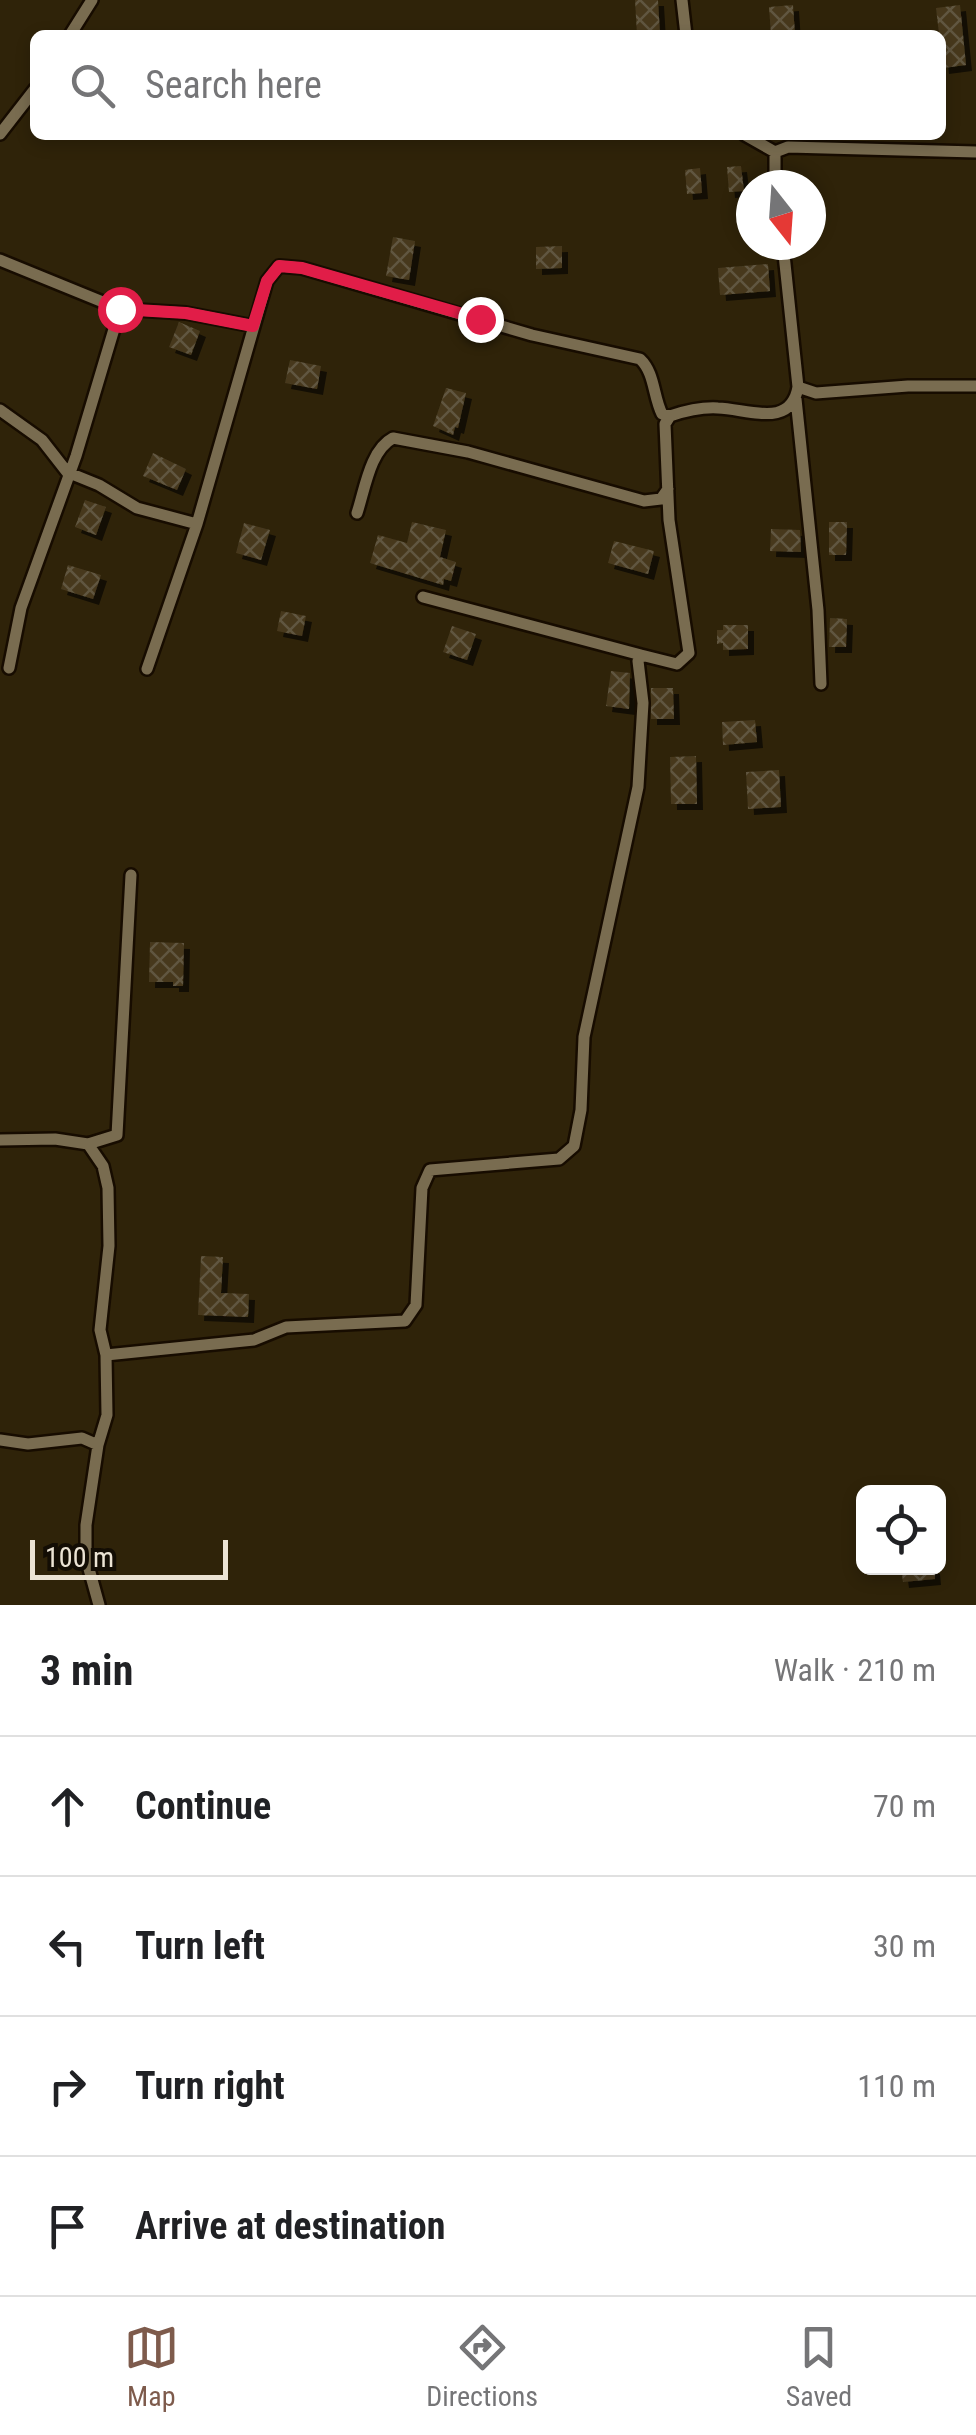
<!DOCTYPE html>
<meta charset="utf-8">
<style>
:root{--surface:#fff;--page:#f6f6f6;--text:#202124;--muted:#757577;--line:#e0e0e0;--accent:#7e5b4c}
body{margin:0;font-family:"Roboto Condensed",sans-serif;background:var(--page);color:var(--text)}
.controls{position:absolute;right:30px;bottom:30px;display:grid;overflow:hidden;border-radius:15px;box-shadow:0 5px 15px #0003}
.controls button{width:90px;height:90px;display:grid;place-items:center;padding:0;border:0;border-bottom:2px solid var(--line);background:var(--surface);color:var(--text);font:50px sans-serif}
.compass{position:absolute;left:736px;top:170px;width:90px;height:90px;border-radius:50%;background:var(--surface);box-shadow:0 5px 15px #0003;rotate:163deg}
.scale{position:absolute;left:30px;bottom:25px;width:198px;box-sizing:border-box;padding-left:10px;border:5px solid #ebe3d4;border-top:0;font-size:28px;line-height:35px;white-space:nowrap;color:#ebe3d4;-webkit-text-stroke:8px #130d04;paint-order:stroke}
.stop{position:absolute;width:30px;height:30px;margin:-22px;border:8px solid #e11d48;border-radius:50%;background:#fff}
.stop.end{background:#e11d48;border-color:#fff;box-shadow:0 2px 10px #0008}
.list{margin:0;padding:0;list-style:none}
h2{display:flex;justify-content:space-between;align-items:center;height:130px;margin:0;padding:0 40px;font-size:42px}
h2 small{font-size:32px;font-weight:400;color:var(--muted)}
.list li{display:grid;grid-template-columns:65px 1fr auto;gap:30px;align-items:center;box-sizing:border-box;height:140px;padding:0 40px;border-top:2px solid var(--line)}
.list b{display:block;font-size:38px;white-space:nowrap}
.list em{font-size:32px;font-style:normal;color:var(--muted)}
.icon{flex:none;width:55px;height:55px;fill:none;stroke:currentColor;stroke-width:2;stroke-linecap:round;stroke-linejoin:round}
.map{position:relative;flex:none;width:976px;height:1605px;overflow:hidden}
.search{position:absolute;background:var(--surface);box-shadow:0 5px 15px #0003;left:30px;right:30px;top:30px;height:110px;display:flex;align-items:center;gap:25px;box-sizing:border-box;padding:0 35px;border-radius:15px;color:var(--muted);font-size:38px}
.sheet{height:690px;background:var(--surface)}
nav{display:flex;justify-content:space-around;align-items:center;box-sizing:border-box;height:140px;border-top:2px solid var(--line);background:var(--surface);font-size:28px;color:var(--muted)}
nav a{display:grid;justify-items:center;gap:5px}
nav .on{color:var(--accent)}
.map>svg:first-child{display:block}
</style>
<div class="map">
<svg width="976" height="1605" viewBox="0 0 976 1605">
<defs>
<pattern id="building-cross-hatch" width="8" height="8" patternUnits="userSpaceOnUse" patternTransform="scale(2.5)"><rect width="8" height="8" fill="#46391f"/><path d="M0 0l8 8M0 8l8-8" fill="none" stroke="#61563f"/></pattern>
<filter id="shadow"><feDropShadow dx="6" dy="6" stdDeviation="0" flood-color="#0009"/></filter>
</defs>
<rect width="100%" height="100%" fill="#2f2309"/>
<path fill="url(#building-cross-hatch)" filter="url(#shadow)" d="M635 0H658L660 34 637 35Z
M793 5 795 35H771L769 7Z
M960 5 966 65 943 68 936 8Z
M741 166 744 191 729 192 727 167Z
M700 168 702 193 687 194 685 170Z
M393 237 415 241 409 280 386 276Z
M562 246V268L536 269V247Z
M768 264 770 291 720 295 718 268Z
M179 322 200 331 191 355 169 347Z
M290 360 321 366 317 389 285 383Z
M446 388 466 393 458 428 455 427 453 435 433 426Z
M153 453 186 469 177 490 143 476Z
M85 500 106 507 96 535 75 527Z
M412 522 446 530 440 557 456 562 451 581 444 579 443 585 370 563 378 535 407 543Z
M829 522H847L846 555H829Z
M244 523 270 530 261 560 236 553Z
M771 529 800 530 801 552 770 551Z
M614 541 654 551 648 574 608 563Z
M68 565 101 575 93 599 61 589Z
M281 611 306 616 302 636 277 631Z
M830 618 847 619 846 647H829Z
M723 625H748V649L723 650V643L717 644V630H723Z
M452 626 476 634 467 660 443 652Z
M611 671 630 673 629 709 606 706Z
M651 688H673L674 719H651Z
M755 720 757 742 723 745 722 722Z
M696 756 697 804H671L670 757Z
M779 770 781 807 748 809 746 772Z
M150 942 184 943 183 986H173V982H149Z
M201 1256 223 1257 221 1293 249 1294 248 1317 198 1315Z
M901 1568H934L935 1579 903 1582Z"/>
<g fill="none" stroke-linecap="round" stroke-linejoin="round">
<g stroke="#170c00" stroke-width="16">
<path id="minor" d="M682 0 686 35
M70 35 92 0
M0 134 35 89
M745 135 775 152
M775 185V152L788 147 976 152
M0 260 120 309 186 313 253 326
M798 387 816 393 908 386H976
M796 399 818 610 821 684
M0 410 42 440 67 472 99 485 137 508 197 524
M357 513C365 489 370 450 393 438L468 452 644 501 661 499 668 489
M423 597 641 655
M9 668 21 608 76 456 120 309
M147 669 197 524 267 281 279 266 302 268 532 335 640 359C655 373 653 396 662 414L670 416
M0 1140 55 1139 88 1144 103 1166 108 1188 109 1246 100 1330 106 1355 107 1415 98 1445 86 1525V1558L99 1605
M88 1144 117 1135 131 875
M106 1355 254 1340 286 1327 405 1321 416 1305 422 1188 430 1170 559 1159 574 1146 581 1110 584 1037 638 787 643 703 638 661 641 655 677 664 689 653 669 520 665 424 670 416C685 411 702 407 718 408 748 409 791 429 798 387L783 245
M0 1440 28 1444 82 1438 98 1445"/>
</g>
<use href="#minor" stroke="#796c50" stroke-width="11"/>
</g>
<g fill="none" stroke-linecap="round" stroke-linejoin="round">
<path stroke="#e11d48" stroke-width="12" d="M120 309 186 313 253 326 267 281 279 266 302 268 480 319"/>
</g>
</svg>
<div class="controls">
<button><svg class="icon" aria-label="locate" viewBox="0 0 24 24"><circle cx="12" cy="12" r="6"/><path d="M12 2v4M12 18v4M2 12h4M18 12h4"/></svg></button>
</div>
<svg class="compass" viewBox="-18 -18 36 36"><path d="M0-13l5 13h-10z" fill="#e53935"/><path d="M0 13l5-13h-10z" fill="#757577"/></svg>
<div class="scale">100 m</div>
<div class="stop" style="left:120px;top:309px"></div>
<div class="stop end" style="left:480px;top:319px"></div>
<div class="search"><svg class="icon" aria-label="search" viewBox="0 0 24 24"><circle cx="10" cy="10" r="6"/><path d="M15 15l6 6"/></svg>Search here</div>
</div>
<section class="sheet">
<h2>3 min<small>Walk · 210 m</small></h2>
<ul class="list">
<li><svg class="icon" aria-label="ahead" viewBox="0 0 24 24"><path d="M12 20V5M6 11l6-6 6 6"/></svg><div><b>Continue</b></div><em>70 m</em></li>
<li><svg class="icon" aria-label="left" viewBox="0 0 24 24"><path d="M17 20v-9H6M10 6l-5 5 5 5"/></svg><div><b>Turn left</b></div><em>30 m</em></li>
<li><svg class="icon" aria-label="right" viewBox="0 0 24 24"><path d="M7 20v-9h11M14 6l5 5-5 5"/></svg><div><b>Turn right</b></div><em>110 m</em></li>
<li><svg class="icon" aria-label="arrive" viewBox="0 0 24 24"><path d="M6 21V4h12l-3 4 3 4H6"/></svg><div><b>Arrive at destination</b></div></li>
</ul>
</section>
<nav>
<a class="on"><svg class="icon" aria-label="map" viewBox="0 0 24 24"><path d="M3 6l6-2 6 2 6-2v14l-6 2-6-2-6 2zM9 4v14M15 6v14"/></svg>Map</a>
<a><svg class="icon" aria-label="directions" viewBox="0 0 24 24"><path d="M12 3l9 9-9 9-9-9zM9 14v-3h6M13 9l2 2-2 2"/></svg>Directions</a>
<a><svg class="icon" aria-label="saved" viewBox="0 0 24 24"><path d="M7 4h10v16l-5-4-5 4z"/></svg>Saved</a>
</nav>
